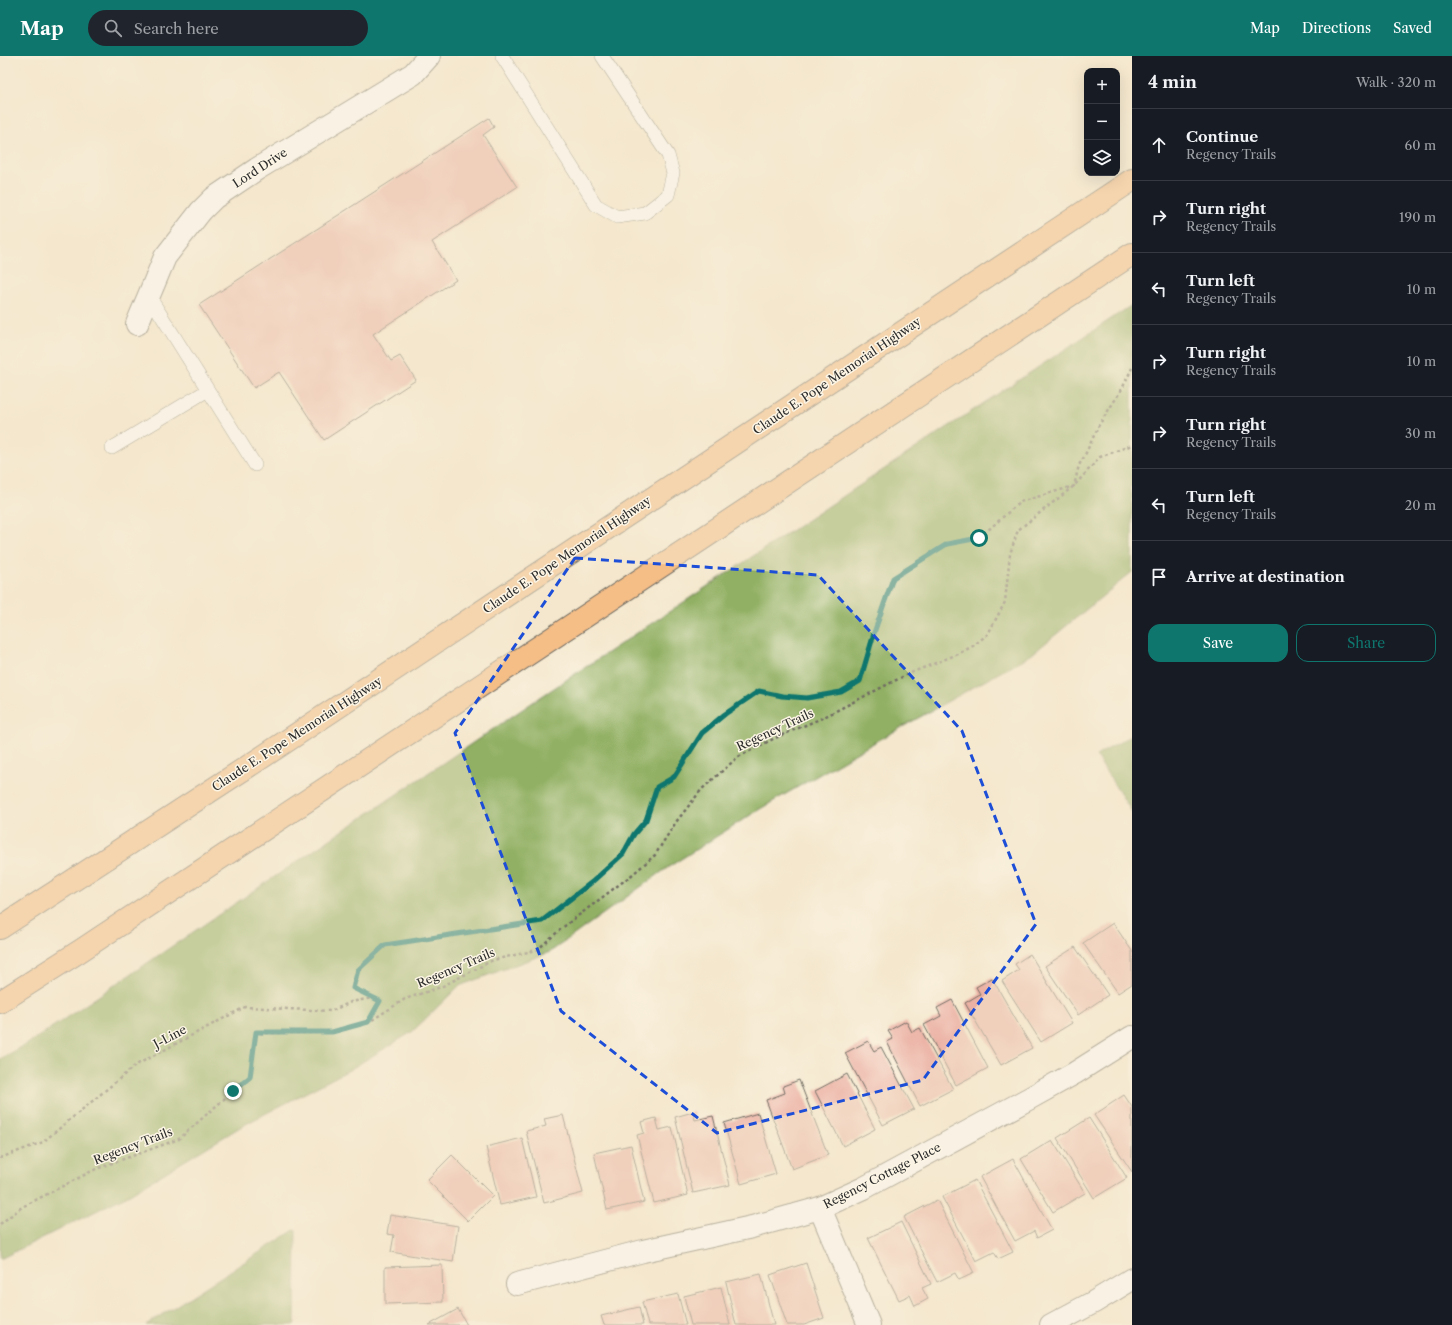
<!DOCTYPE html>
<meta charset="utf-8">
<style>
:root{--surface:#171b24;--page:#20242c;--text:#f1f3f6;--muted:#9ea1a6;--line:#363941;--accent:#0f766e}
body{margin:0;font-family:"Libre Caslon Text",serif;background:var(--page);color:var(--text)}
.controls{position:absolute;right:12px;top:12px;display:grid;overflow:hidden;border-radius:8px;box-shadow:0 4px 16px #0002}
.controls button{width:36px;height:36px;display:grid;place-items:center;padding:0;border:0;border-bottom:1px solid var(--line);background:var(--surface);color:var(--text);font:20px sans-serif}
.stop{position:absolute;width:12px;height:12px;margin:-9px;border:3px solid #0f766e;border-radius:50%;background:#fff}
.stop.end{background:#0f766e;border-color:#fff;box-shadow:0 1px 4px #0008}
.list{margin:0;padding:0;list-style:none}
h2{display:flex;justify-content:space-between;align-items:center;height:52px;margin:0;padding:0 16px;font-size:17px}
h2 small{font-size:13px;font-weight:400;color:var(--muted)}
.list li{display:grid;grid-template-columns:26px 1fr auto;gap:12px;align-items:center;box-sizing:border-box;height:72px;padding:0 16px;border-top:1px solid var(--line)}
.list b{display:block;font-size:15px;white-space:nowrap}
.list p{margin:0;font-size:13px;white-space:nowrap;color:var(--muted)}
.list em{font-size:13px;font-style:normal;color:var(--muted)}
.actions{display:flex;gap:8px;padding:12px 16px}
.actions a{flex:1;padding:9px 0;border:1px solid var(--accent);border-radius:12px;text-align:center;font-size:14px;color:var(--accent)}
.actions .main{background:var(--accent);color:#fff}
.icon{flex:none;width:22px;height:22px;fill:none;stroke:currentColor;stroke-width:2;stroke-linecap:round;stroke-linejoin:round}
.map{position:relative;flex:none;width:1132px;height:1269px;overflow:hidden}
header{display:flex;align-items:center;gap:24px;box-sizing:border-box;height:56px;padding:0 20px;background:var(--accent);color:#fff}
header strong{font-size:19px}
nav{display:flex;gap:22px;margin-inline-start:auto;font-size:14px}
.search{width:280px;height:36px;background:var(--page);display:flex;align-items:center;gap:10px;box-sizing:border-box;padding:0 14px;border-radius:22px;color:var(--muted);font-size:15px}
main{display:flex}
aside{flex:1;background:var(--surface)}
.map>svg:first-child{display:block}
</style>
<header>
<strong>Map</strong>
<div class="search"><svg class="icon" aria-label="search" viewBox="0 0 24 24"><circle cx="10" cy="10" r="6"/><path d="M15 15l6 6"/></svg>Search here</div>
<nav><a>Map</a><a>Directions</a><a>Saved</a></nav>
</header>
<main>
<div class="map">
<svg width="1132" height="1269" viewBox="0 0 1132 1269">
<rect width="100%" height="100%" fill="#fcf5e5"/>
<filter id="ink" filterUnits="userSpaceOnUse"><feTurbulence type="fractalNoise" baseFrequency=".025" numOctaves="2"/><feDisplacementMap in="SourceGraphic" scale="8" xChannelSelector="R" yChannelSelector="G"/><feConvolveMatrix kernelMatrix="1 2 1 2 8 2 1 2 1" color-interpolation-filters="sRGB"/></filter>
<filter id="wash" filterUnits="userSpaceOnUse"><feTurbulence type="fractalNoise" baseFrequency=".012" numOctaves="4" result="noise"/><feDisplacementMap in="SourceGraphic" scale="16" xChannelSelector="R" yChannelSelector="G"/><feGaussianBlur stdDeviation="0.9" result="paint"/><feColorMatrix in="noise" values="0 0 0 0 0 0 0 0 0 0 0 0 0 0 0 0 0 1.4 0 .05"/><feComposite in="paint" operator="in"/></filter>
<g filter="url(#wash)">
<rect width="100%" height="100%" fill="#f4e7cd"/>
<path fill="#91b063" stroke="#5e6e47" d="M1132 249V430L1129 432 1132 438V516L1031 599 870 689 760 753 670 810 550 896 459 930 412 976 349 1014 242 1070 128 1139 0 1203V1003L29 987 542 640Z
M1132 679V756L1096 700Z
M296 1173 295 1269H146Z"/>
<g id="blocks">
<path fill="#ebb1a4" d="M489 62 494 71 483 79 517 131 432 186 456 224 373 278 391 305 400 300 416 324 324 384 279 316 254 332 199 249Z
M1113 867 1132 895V928L1118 937 1083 887Z
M1075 891 1108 939 1078 959 1045 910Z
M1030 898 1072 967 1041 986 1002 925 1019 914 1015 908Z
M992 922 1032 992 1001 1009 965 947 980 938 976 931Z
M952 944 988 1012 956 1029 924 969 941 960 937 952Z
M906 965 912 976 920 972 953 1033 920 1050 887 986 893 983 888 975Z
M868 985 874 995 881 991 914 1053 883 1069 845 997Z
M847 1018 875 1073 843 1090 815 1035Z
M799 1024 828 1099 792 1113 766 1044 785 1037 783 1030Z
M1124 1039 1132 1051V1116L1094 1059Z
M693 1056 695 1064 713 1060 730 1129 693 1137 675 1061Z
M758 1057 776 1118 741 1128 724 1067Z
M563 1059 583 1137 544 1147 526 1075 546 1070 544 1063Z
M656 1062 659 1074 672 1071 688 1139 654 1147 637 1079 644 1077 641 1066Z
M1089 1062 1127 1122 1094 1142 1057 1082Z
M522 1082 536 1141 500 1149 486 1091Z
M1052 1084 1085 1137 1053 1156 1021 1103Z
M631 1089 644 1146 607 1154 594 1097Z
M452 1099 493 1140 468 1165 427 1124Z
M1013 1103 1052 1174 1037 1182 1034 1175 1015 1185 980 1121Z
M975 1124 1013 1196 998 1203 994 1196 976 1205 942 1141Z
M937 1144 974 1217 959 1224 955 1217 937 1226 904 1161Z
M390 1159 458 1170 453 1206 391 1196 394 1179 387 1178Z
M901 1166 931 1228 922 1232 928 1243 915 1250 910 1239 899 1244 868 1182Z
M806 1207 824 1262 804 1269H787L770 1219Z
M442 1209 443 1246 385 1248V1211Z
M761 1218 774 1269H736L726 1226Z
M721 1231 730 1269H691L684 1240Z
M678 1238 686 1269H648L642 1246Z
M639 1251 643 1269H604L601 1260Z
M458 1253 467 1269H429Z"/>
</g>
</g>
<g filter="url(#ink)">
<use href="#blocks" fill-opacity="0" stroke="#716d64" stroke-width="1"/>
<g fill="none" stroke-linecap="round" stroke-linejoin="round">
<g stroke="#716d64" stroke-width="14">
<path id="service" d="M502 0 596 149 617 161 645 157 668 139 673 117 668 99 602 0
M149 240 255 409
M112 392 208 334"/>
</g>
<g stroke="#716d64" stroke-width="24">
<path id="minor" d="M137 268 165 201 201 155 214 142 257 113 413 18 429 0
M820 1152 869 1269
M517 1228 643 1195 752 1171 820 1152 864 1132 1030 1042 1075 1017 1132 981
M1051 1269 1094 1246 1132 1223"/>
</g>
<g stroke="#716d64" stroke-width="24">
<path id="motorway" d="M0 872 264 700 1132 124
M0 946 80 895 1132 198"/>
</g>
<path stroke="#716d64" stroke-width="2.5" stroke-dasharray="3 3" stroke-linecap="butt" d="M370 964 380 945 353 932 358 914 385 889 542 865 592 826 623 797 634 778 646 764 657 731 674 721 702 677 725 658 759 635 782 640 807 642 841 636 860 625 875 574 893 522 947 488 979 482 1020 446 1074 430 1079 409 1084 401 1099 369 1122 333 1132 312
M0 1102 43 1086 136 1009 245 951 331 955 351 946 372 942
M0 1168 22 1151 96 1113 179 1083 233 1035 250 1021 256 977 332 976 369 966 405 943 441 931 493 904 537 894 562 872 633 818 655 799 676 766 702 733 738 701 773 683 822 662 908 618 958 598 973 590 988 578 1005 546 1010 498 1018 474 1074 430 1100 401 1132 389"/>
<use href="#service" stroke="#fff" stroke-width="13"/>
<use href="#minor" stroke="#fff" stroke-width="22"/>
<use href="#motorway" stroke="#f6be87" stroke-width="22"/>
</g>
</g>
<g fill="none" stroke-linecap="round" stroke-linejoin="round" filter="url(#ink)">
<path stroke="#0f766e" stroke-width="5" d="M233 1035 250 1021 256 976H332L368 966 380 945 353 932 358 914 385 889 542 865 592 826 623 798 634 778 646 764 657 731 674 721 702 677 725 658 759 635 782 640 807 642 841 636 860 625 875 574 893 522 947 488 979 482"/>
</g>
<path d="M0 0H1132V1269H0ZM575 502 818 519 962 675 1036 868 923 1024 717 1077 561 955 455 677Z" fill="#f4e7cd" fill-opacity=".55" fill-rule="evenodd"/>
<path fill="none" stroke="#1d4ed8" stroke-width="3" stroke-dasharray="8 5" stroke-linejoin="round" d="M575 502 818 519 962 675 1036 868 923 1024 717 1077 561 955 455 677Z"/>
<g text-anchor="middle" stroke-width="3" stroke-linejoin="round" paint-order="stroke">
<g font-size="12" fill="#2b2b2b" stroke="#fcf5e5">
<text transform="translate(260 112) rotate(-33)" y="4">Lord Drive</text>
<text transform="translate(837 320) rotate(-34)" y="4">Claude E. Pope Memorial Highway</text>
<text transform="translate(567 499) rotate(-34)" y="4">Claude E. Pope Memorial Highway</text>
<text transform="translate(775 674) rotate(-25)" y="4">Regency Trails</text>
<text transform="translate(297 678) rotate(-33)" y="4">Claude E. Pope Memorial Highway</text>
<text transform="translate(456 912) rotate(-23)" y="4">Regency Trails</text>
<text transform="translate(170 981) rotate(-28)" y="4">J-Line</text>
<text transform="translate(133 1090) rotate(-21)" y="4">Regency Trails</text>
<text transform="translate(882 1120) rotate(-27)" y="4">Regency Cottage Place</text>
</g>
</g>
</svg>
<div class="controls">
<button>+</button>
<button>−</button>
<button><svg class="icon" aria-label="layers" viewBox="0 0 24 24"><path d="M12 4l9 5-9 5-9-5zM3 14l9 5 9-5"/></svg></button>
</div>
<div class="stop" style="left:979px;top:482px"></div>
<div class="stop end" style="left:233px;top:1035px"></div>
</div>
<aside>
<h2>4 min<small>Walk · 320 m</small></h2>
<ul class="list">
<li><svg class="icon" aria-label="ahead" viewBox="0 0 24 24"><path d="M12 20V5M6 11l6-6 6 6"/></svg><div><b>Continue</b><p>Regency Trails</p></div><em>60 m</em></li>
<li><svg class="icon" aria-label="right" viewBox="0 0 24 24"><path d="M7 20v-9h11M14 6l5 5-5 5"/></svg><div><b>Turn right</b><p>Regency Trails</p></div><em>190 m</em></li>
<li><svg class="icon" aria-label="left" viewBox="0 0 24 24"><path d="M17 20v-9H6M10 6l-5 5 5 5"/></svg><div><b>Turn left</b><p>Regency Trails</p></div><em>10 m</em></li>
<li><svg class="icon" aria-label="right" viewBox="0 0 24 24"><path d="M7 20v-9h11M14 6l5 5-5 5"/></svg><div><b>Turn right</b><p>Regency Trails</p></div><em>10 m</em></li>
<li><svg class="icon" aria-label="right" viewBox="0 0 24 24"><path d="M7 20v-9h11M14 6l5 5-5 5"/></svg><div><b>Turn right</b><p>Regency Trails</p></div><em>30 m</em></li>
<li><svg class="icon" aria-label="left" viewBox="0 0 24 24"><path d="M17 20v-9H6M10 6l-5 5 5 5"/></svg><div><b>Turn left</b><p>Regency Trails</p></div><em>20 m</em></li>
<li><svg class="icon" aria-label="arrive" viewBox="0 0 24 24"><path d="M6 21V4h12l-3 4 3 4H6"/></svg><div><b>Arrive at destination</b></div></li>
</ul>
<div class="actions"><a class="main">Save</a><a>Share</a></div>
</aside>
</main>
